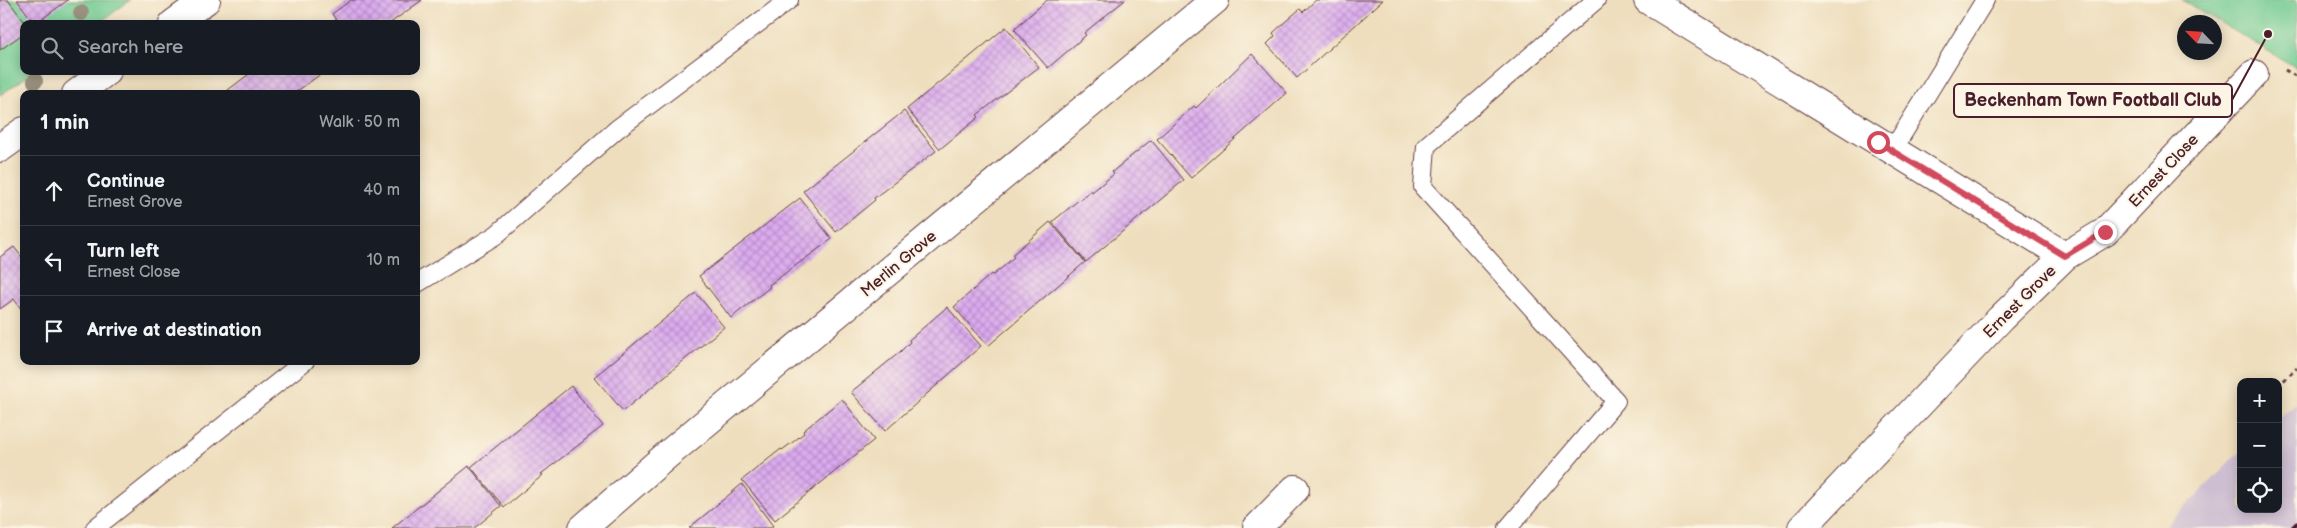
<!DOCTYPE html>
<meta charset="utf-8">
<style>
:root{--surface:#171b24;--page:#20242c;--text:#f1f3f6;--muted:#9ea1a6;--line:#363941}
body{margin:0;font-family:"Balsamiq Sans",sans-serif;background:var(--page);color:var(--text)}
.controls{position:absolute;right:15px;bottom:15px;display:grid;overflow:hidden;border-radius:10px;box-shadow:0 2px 12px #0003}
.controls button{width:45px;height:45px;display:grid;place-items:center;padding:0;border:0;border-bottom:1px solid var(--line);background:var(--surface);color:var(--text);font:25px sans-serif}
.compass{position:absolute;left:2177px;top:15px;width:45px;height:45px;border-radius:50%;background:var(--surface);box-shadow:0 2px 12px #0003;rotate:295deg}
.stop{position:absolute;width:15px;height:15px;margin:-11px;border:4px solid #d1495b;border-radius:50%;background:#fff}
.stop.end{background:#d1495b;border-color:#fff;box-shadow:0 1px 5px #0008}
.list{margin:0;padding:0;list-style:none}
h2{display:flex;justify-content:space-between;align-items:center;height:65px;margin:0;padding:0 20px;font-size:21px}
h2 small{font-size:16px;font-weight:400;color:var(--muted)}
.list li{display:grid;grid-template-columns:32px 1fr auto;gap:15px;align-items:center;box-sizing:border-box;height:70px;padding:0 20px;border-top:1px solid var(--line)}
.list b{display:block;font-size:19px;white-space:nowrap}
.list p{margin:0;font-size:16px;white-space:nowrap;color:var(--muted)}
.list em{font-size:16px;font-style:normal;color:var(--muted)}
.icon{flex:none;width:28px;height:28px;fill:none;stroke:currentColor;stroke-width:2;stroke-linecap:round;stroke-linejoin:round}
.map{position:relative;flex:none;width:2297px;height:528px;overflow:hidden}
.search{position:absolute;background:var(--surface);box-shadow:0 2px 12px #0003;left:20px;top:20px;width:400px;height:55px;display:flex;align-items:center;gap:12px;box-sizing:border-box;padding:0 18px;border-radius:10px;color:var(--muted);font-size:19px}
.panel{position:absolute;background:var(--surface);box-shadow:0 2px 12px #0003;left:20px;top:90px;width:400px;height:275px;border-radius:10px}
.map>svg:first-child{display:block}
</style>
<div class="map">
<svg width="2297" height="528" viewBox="0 0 2297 528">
<defs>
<pattern id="building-cross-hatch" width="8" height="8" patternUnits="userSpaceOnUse" patternTransform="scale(1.25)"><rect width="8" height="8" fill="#dbabef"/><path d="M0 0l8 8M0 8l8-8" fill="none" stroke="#b48bc2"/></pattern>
</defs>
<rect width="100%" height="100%" fill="#fcf5e5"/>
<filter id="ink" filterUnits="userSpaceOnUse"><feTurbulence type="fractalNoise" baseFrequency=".02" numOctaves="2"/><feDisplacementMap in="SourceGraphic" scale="10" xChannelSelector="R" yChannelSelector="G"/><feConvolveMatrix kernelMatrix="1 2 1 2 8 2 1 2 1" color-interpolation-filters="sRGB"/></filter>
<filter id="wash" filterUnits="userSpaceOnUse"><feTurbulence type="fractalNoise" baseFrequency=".0096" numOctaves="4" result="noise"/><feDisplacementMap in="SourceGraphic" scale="20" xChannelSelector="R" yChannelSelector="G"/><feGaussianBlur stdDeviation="1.12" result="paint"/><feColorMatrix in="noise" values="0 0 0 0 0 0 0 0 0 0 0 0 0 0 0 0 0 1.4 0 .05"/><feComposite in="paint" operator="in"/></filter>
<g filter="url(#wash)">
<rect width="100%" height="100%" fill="#eedebd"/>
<path fill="#cebed1" d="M2297 403V528H2164L2241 451V509H2278V419Z"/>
<path fill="#72cb92" stroke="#5e755e" d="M0 0H130L98 24H24V71H35L0 95Z
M2182 0H2297V68Z"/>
<g id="blocks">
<path fill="url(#building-cross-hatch)" d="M0 0H8L26 24H24V33L0 50Z
M17 0H68L35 24Z
M351 0H422L389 24H339L332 14Z
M1047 0H1125L1084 33 1086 35 1048 68 1014 29Z
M1316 0H1383L1297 78 1267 44 1275 36 1273 33 1286 21 1300 9 1303 12Z
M1006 27 1039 67 977 115 979 117 940 149 907 109Z
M1252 54 1287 93 1191 178 1157 139 1194 106 1196 108Z
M253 71H325L293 94H231L228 90Z
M904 111 936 151 874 198 875 200 836 232 803 191Z
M1151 140 1184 180 1086 262 1052 222 1091 190 1092 192 1114 174 1112 172Z
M800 198 832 239 769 285 770 287 731 318 699 276Z
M1050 222 1085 262 988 346 954 307 991 274 993 275 1003 267 1014 257 1012 255Z
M14 247 24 260V308L22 310 14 299 0 309V257Z
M696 293 724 327 623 411 594 377Z
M947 307 981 346 885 431 851 392 900 352 910 342 909 340Z
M571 386 603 426 541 474 543 475 504 507 471 467Z
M842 399 874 440 775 520 742 480 781 449 782 450 793 442 804 433 803 431Z
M469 466 501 506 477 526 474 528H392Z
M742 484 773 526 770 528H689Z"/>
</g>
</g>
<g filter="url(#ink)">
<use href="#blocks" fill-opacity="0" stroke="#633c41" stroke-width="1"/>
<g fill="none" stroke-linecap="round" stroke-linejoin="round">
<g stroke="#633c41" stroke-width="20">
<path id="service" d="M1892 151 1985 0
M416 284 496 235 617 129 789 0
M95 528 305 361
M1508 528 1616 401 1423 187 1426 146 1596 0"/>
</g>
<g stroke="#633c41" stroke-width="30">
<path id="minor" d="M1648 0 2065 256 2000 319 1802 528
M2065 256 2105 232 2254 74
M583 528 667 455 1215 0
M1257 528 1295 489"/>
</g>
<g stroke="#633c41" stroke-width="30">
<path id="tertiary" d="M173 24 206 0
M76 94 107 71
M0 148 24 131"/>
</g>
<path stroke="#633c41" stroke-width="3" stroke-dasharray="4 4" stroke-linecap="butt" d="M2285 70 2297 77
M2278 386 2297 368"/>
<use href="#service" stroke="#fff" stroke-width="18"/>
<use href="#minor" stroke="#fff" stroke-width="28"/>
<use href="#tertiary" stroke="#fff" stroke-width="28"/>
<path stroke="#4a1f2b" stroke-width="4" d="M2292 528 2297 523"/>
</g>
<g fill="#9a927e">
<circle cx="81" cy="13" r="8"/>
<circle cx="35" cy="81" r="8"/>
</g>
</g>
<g fill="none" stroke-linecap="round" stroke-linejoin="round" filter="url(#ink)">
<path stroke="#d1495b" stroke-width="6" d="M1878 142 2065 256 2105 232"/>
</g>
<g text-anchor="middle" stroke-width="4" stroke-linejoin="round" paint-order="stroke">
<g font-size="16" fill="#4a1f2b" stroke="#fcf5e5">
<text transform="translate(2163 170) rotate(-47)" y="6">Ernest Close</text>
<text transform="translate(898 263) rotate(-40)" y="6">Merlin Grove</text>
<text transform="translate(2019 301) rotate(-45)" y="6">Ernest Grove</text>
</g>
</g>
<path fill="none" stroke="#4a1f2b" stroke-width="2" d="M2268 34L2232 100"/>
<circle fill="#4a1f2b" stroke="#fcf5e5" stroke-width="2" cx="2268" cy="34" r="5"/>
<rect fill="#fcf5e5" stroke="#4a1f2b" stroke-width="2" x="1954" y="84" width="278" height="33" rx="5"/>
<g font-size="18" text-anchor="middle" font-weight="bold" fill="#4a1f2b">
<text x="2093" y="106">Beckenham Town Football Club</text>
</g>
</svg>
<div class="controls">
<button>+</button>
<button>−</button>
<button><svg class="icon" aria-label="locate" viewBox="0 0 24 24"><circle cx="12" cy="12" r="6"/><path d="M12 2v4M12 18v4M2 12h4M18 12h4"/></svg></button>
</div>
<svg class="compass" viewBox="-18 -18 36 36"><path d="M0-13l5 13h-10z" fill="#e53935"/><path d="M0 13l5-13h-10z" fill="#9ea1a6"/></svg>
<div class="stop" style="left:1878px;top:142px"></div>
<div class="stop end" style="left:2105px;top:232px"></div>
<div class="search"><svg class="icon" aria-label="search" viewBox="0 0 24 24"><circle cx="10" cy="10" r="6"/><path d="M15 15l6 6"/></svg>Search here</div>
<section class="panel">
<h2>1 min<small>Walk · 50 m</small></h2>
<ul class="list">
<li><svg class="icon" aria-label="ahead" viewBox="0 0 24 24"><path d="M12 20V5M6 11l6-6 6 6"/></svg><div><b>Continue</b><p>Ernest Grove</p></div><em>40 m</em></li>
<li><svg class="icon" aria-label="left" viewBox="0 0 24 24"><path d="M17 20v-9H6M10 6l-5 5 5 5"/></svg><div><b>Turn left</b><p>Ernest Close</p></div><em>10 m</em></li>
<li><svg class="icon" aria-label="arrive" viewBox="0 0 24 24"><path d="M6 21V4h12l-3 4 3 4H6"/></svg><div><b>Arrive at destination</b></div></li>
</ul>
</section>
</div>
